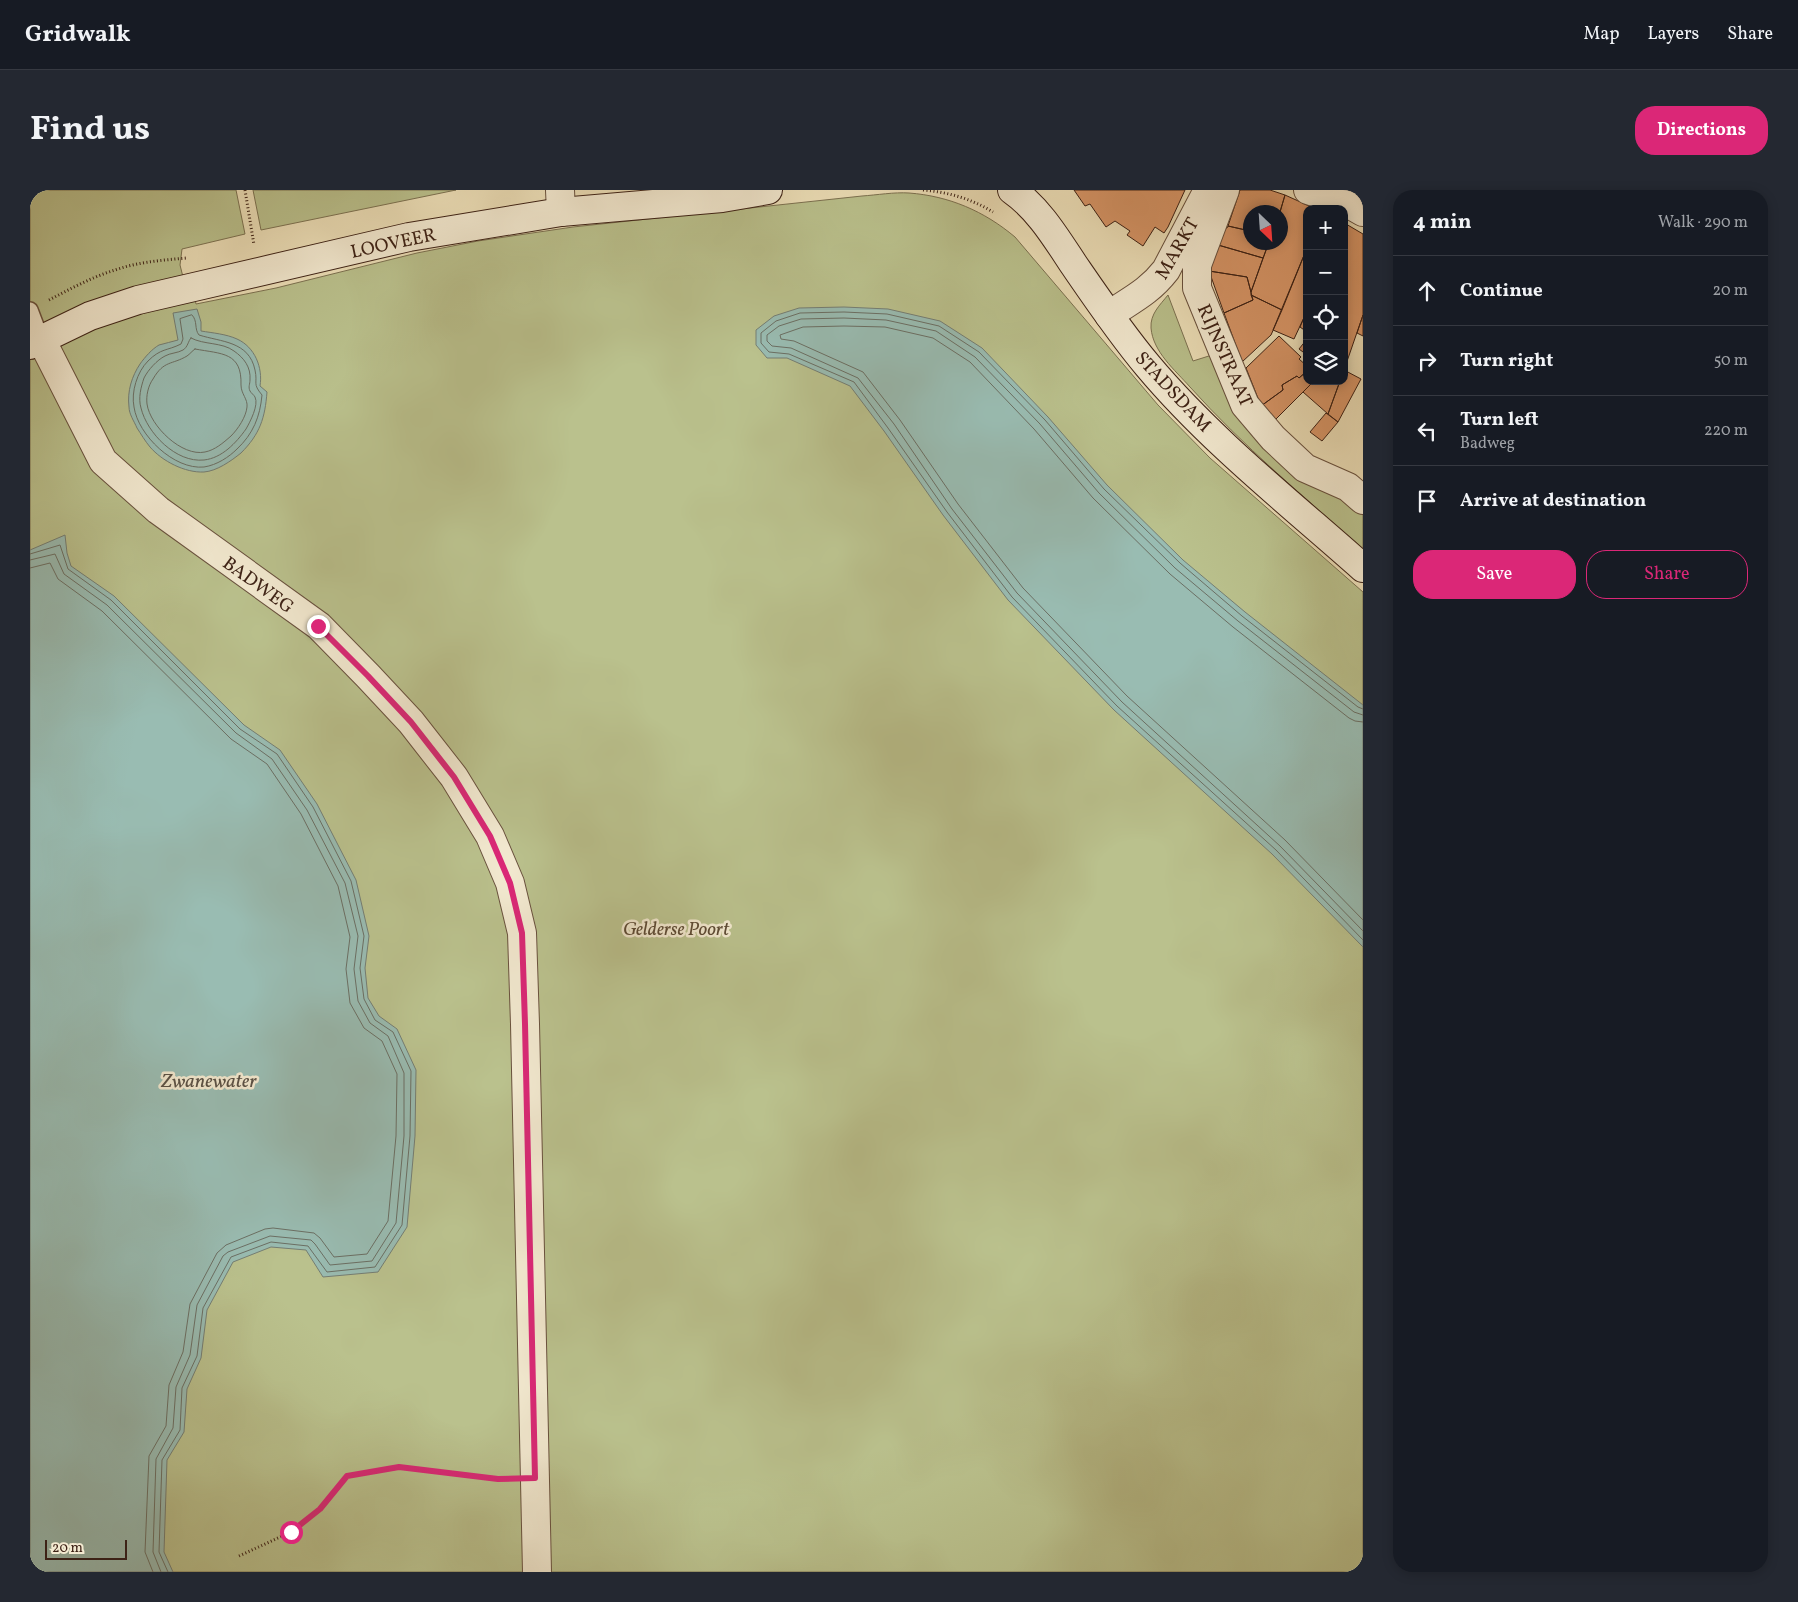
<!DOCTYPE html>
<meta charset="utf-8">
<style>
:root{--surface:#171b24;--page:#242831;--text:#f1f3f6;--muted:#9ea1a6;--line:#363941;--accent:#db2777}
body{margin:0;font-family:Vollkorn,serif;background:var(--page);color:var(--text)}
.controls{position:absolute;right:15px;top:15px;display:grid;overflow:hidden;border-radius:10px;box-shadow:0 2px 12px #0003}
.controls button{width:45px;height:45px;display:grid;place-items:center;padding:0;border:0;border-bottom:1px solid var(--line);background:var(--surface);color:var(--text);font:25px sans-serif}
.compass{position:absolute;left:1213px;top:15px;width:45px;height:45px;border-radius:50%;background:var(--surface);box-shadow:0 2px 12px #0003;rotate:155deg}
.scale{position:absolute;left:15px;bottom:12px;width:82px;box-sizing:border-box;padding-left:5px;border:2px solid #3d2216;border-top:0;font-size:14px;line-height:18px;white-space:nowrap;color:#3d2216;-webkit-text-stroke:4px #f3ead1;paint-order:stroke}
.stop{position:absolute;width:15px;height:15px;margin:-11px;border:4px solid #db2777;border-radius:50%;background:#fff}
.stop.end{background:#db2777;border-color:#fff;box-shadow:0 1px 5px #0008}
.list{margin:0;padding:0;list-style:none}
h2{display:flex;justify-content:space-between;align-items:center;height:65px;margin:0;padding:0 20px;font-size:21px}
h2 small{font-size:16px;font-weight:400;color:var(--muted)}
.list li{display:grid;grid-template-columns:32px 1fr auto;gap:15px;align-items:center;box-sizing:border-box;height:70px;padding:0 20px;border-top:1px solid var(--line)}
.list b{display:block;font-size:19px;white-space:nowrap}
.list p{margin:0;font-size:16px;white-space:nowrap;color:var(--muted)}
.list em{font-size:16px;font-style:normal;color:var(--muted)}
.actions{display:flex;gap:10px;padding:15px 20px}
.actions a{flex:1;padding:11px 0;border:1px solid var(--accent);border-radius:20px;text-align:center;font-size:18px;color:var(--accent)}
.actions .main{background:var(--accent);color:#fff}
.icon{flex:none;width:28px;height:28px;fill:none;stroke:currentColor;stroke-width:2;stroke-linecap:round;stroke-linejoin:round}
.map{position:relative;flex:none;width:1333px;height:1382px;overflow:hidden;border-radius:20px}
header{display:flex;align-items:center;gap:30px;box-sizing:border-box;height:70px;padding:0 25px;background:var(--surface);border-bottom:1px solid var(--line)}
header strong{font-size:24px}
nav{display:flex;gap:28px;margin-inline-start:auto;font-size:18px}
.intro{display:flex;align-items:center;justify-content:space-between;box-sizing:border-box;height:120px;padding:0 30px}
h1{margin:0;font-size:35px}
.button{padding:12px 22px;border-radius:20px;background:var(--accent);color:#fff;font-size:18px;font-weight:700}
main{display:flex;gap:30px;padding:0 30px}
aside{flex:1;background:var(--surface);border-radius:20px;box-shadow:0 2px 12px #0003}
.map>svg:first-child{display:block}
</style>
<header>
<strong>Gridwalk</strong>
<nav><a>Map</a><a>Layers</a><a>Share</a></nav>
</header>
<div class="intro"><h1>Find us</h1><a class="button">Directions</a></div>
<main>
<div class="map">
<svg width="1333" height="1382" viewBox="0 0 1333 1382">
<rect width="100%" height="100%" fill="#ecdfb8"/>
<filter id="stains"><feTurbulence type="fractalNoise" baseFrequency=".004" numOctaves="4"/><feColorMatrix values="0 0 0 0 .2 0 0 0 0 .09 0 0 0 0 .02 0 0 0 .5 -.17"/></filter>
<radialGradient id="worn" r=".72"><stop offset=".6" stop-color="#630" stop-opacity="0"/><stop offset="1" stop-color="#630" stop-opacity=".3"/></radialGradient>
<path fill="#bac18d" stroke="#7c7252" d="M0 0H206L215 44 152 59 150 75 154 91 163 100 166 114 246 98 387 63 448 51 543 37 832 6C847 5 864 2 879 3 919 6 954 21 985 47L1128 215 1180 268 1333 402V1382H0Z
M223 0H426L231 40Z
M1138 105 1163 171 1182 165 1199 209 1333 321V359C1274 307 1213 256 1160 197 1145 180 1123 162 1121 138 1120 124 1130 115 1138 105Z"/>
<path fill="#99bcb2" stroke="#747e74" d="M814 117 858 119 910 131 952 158 1018 227 1077 295 1153 370 1215 422 1333 515V757L1242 664 1084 520 978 410 913 325 854 241 820 196 757 168H737L726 155V140L744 126 769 118Z
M167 119 171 132V141C183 143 196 144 207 149 225 157 233 178 230 196L237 202C235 228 230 244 211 263 201 271 187 281 174 282 155 283 132 271 120 257 115 251 111 244 107 238 104 231 99 224 99 217 97 201 102 186 110 174 115 167 122 159 129 155 135 153 142 152 148 150L143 123Z
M35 345 37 363 41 376 84 406 214 535 250 560 287 614 326 690 339 746 335 778 338 808 349 826 367 839 386 880 385 946 377 1037 348 1082 293 1087 276 1060 241 1057 203 1072 177 1120 171 1168 157 1199 154 1242 137 1270 134 1362 143 1382H0V360Z"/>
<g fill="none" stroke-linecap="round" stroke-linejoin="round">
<path stroke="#6b6f64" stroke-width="1" d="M162 125C168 131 164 139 169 145 191 152 219 151 225 180 228 194 222 193 232 205 230 227 223 244 207 259 199 267 187 275 174 277 144 280 108 245 104 217 101 202 107 182 118 171 131 158 137 161 151 154L153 149 150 129Z
M161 148C174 155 192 152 204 161 214 168 221 177 220 190 220 194 218 197 220 201 221 203 224 205 225 207 229 215 220 232 216 239 206 253 192 268 174 270 146 273 117 243 111 218 108 208 111 197 114 188 118 180 127 170 135 166 140 163 148 163 153 160 158 157 158 151 161 148Z
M165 159C192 164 212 162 211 195 211 204 218 209 217 217 216 227 208 239 201 246 193 253 185 260 175 262 152 267 120 236 117 214 116 206 118 196 123 189 134 170 142 175 157 166 160 164 162 161 165 159Z
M0 364 30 355 38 379 81 410 210 539 247 564 283 617 321 691 334 746 330 778 334 809 345 830 363 842 381 881 380 946 372 1035 345 1077 297 1082 278 1056 241 1052 201 1067 173 1118 167 1166 152 1198 150 1240 132 1270 129 1362 138 1382
M0 370 25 364 34 384 77 415 206 543 242 569 277 620 315 693 328 746 324 779 328 811 340 833 358 846 374 883V946L366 1033 342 1071 300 1075 285 1054 281 1050 240 1046 198 1062 193 1066 167 1115 160 1165 146 1197 143 1238 126 1269 123 1362 131 1382
M0 378 20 373 28 389 72 421 201 549 237 574 271 624 308 696 320 747 316 779 320 813 334 838 352 851 367 884 366 946 358 1031 337 1064 304 1067 290 1048 284 1043 243 1038 235 1039 196 1055 187 1063 160 1114 153 1162 139 1195 136 1236 119 1266 115 1362 123 1382
M1333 519 1328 517 1212 426 1150 373 1074 299 1015 230 949 162 909 136 857 124 814 122 770 123 746 131 731 143V153L739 162 759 164 824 192 858 238 917 322 982 407 1087 516 1246 660 1333 750
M1333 525 1324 522 1208 431 1145 378 1069 303 1010 234 945 167 906 141 856 130 814 128 771 129 749 136 737 145V151L742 156 761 158 828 188 864 234 922 319 987 403 1092 512 1250 656 1333 741
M1333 532 1325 531 1319 528 1203 437 1140 384 1063 308 1004 239 940 172 903 148 855 137 814 136 773 137 750 145 751 149 764 151 833 182 870 230 928 314 993 398 1097 506 1255 650 1333 730"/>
</g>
<path fill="#d79668" stroke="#3d2216" d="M1044 0H1155L1138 37 1134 43 1125 37 1113 56 1097 45 1100 41 1085 31 1076 37 1060 14 1055 16Z
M1210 0H1240L1255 5 1250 22H1220V41L1198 36Z
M1255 5 1286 19H1277V58L1252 120 1221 105V102L1239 52H1250V22Z
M1316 34 1333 44V125L1314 180V39Z
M1198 36 1220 41V52H1239L1233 68 1188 55 1195 38H1197Z
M1188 55 1233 68 1221 102 1217 87 1179 81Z
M1277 58V121L1264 149 1243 140Z
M1179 81 1217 87 1223 110 1194 123Z
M1221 105 1252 120 1241 145 1212 172 1194 123 1223 110Z
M1277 121V142L1270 137Z
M1333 125V146L1327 143Z
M1249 146 1271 167 1269 169 1277 176V181L1269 188 1267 186 1252 195 1253 200 1231 216 1216 178Z
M1277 149V165L1269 159Z
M1314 180 1331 189 1308 232 1298 224 1310 191H1314Z
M1277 181V191H1284L1240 235 1231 216 1253 200 1252 195 1267 186 1269 188Z
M1284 191H1310L1298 224 1273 202Z
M1296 223 1308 232 1292 251 1280 242Z"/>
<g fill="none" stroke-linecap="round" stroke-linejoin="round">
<g stroke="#69513e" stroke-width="18">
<path id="lane" d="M0 120 11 149"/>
</g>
<g stroke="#69513e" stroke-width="30">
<path id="street" d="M530 0 531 22
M1195 0 1167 75V98L1215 215 1243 248 1275 278 1318 297 1333 310
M1278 0 1319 14 1333 22
M1079 125C1101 110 1119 102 1136 80L1178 0
M11 149 73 271 128 320 289 436 338 486 381 532 424 587 460 646 480 693 492 743 495 834 507 1382"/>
</g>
<g stroke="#3d2216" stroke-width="30">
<path id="secondary" d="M982 0C1009 19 1026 48 1044 75 1068 110 1091 144 1118 176 1180 250 1261 314 1333 378
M0 155 60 126 108 110 379 47 531 22 692 8 738 0"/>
</g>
<path stroke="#3d2216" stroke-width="3" stroke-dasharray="1 2.5" stroke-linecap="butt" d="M215 0 224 55
M893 0C918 2 942 9 963 22
M19 110C40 99 62 87 85 80 108 72 133 70 157 68
M209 1366 261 1342 290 1319 317 1286 369 1277 468 1289H479"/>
<use href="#lane" stroke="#f3ead1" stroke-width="15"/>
<use href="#street" stroke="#f3ead1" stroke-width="28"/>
<use href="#secondary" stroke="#f3ead1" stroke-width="28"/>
</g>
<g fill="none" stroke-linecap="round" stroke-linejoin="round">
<path stroke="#db2777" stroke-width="6" d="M261 1342 290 1319 317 1286 369 1277 468 1289 505 1288 495 834 492 743 480 693 460 646 424 587 381 532 338 486 288 436"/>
</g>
<g text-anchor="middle" stroke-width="5" stroke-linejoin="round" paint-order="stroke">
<g font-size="19" fill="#3d2216" stroke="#f3ead1">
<text transform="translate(363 52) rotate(-12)" y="7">LOOVEER</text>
<text transform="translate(1146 58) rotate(-60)" y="7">MARKT</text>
<text transform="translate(1196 165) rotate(66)" y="7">RIJNSTRAAT</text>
<text transform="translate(1144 201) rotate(47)" y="7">STADSDAM</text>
<text transform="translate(229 394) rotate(36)" y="7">BADWEG</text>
</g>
<g font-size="19" font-style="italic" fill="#5c4a34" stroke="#f3ead1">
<text x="646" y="745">Gelderse Poort</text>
</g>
<g font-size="20" font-style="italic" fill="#595045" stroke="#f3ead1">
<text x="179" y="897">Zwanewater</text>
</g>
</g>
<rect width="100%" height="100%" filter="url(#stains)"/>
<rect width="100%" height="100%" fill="url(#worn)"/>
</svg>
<div class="controls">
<button>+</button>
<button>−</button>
<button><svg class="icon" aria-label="locate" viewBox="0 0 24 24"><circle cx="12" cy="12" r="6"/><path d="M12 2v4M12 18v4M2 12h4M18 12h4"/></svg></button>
<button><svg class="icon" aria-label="layers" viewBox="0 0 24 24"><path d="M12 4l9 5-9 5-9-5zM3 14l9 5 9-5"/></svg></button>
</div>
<svg class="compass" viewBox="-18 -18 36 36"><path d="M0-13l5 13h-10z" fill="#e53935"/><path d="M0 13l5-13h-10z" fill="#9ea1a6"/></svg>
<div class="scale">20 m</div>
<div class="stop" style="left:261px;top:1342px"></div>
<div class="stop end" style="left:288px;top:436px"></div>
</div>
<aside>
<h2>4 min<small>Walk · 290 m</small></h2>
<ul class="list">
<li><svg class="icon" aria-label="ahead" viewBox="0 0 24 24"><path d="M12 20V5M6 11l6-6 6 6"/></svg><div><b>Continue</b></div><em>20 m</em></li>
<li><svg class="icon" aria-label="right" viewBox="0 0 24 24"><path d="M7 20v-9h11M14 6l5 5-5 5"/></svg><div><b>Turn right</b></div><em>50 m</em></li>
<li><svg class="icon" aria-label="left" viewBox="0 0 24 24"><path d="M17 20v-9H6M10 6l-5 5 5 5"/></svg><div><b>Turn left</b><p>Badweg</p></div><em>220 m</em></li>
<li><svg class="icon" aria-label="arrive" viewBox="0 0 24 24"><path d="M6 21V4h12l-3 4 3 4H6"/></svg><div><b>Arrive at destination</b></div></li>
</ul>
<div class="actions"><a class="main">Save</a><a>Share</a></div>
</aside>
</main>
